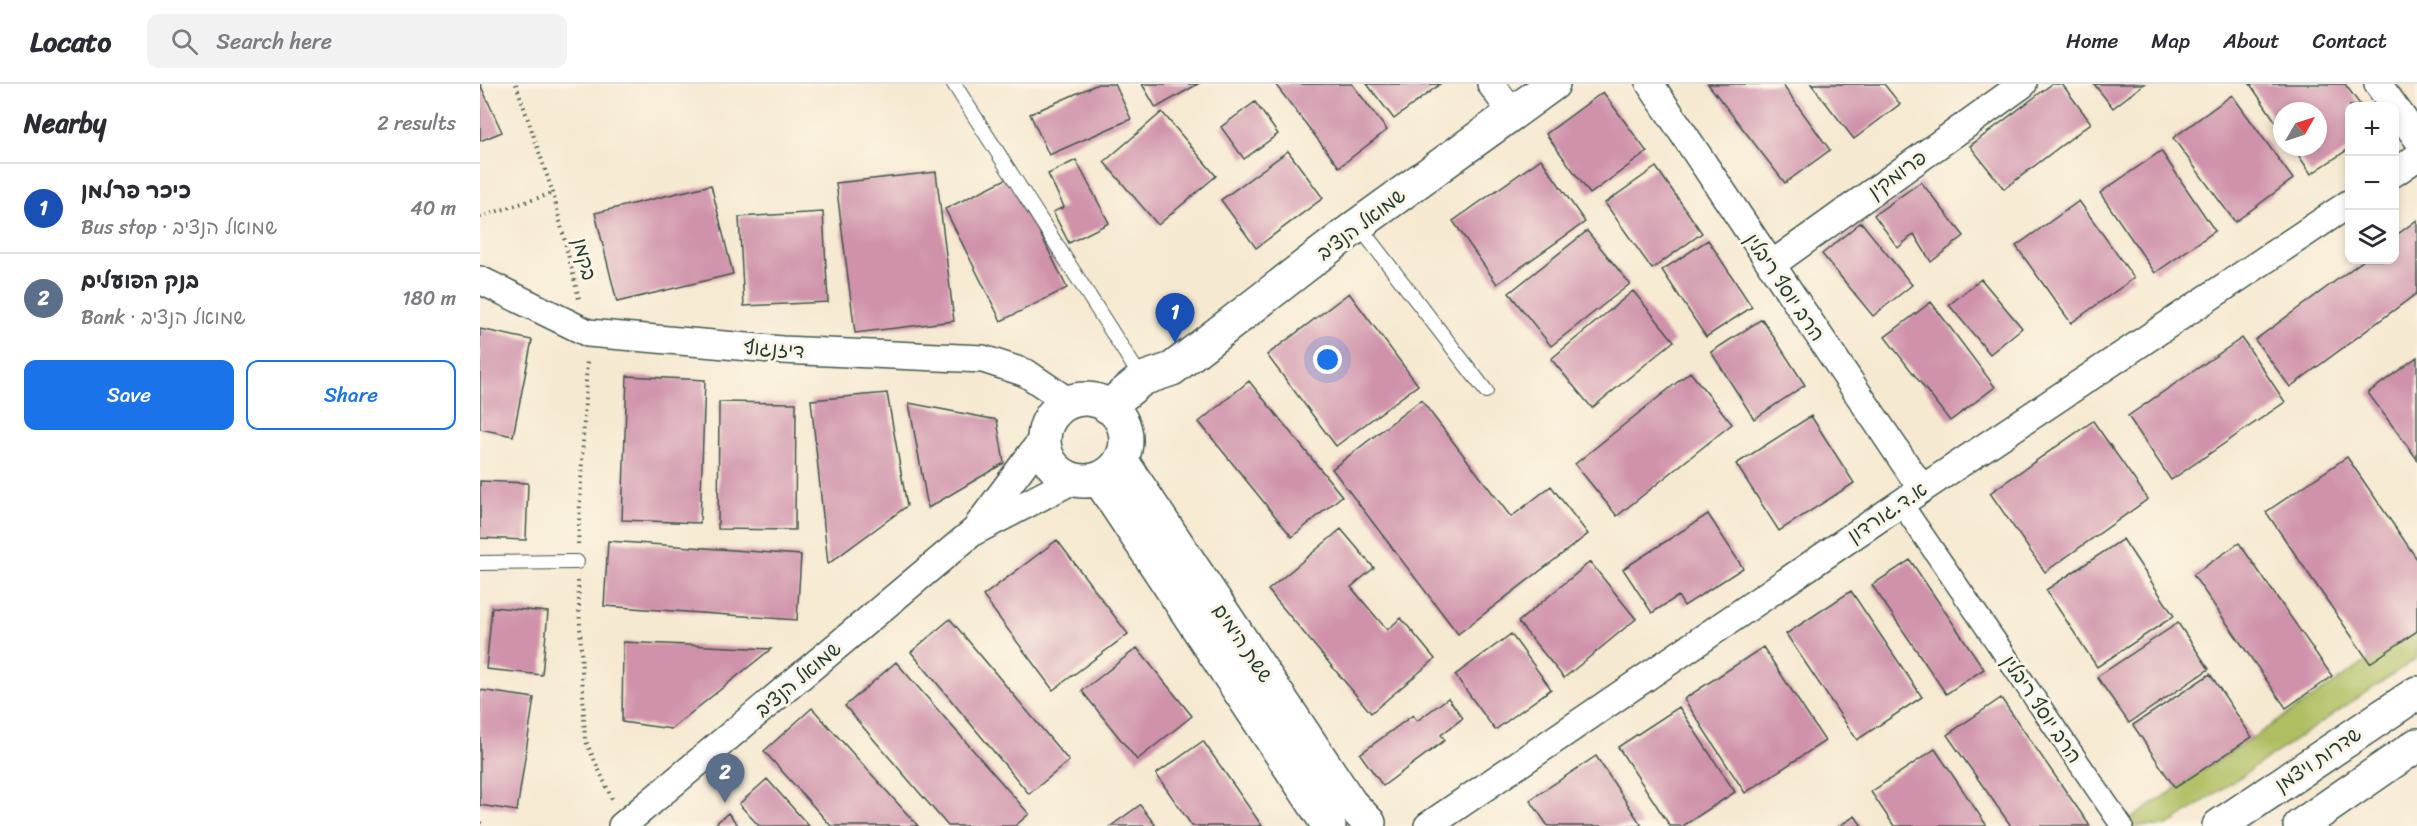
<!DOCTYPE html>
<meta charset="utf-8">
<style>
:root{--surface:#fff;--page:#f2f2f3;--text:#2b2b33;--muted:#7c7c81;--line:#e1e1e2;--accent:#1a73e8}
body{margin:0;font-family:Sriracha,"Playpen Sans Hebrew",sans-serif;background:var(--page);color:var(--text)}
.controls{position:absolute;right:18px;top:18px;display:grid;overflow:hidden;border-radius:12px;box-shadow:0 3px 9px #0003}
.controls button{width:54px;height:54px;display:grid;place-items:center;padding:0;border:0;border-bottom:2px solid var(--line);background:var(--surface);color:var(--text);font:30px sans-serif}
.compass{position:absolute;left:1793px;top:18px;width:54px;height:54px;border-radius:50%;background:var(--surface);box-shadow:0 3px 9px #0003;rotate:51deg}
.you{position:absolute;left:848px;top:276px;width:21px;height:21px;margin:-15px;border:4px solid #fff;border-radius:50%;background:#1a73e8;box-shadow:0 0 0 9px #1a73e833}
.badge{display:grid;place-items:center;width:39px;height:39px;border-radius:50%;background:var(--accent);color:#fff;font-size:20px;font-weight:700}
.pin{position:absolute;translate:-50% -50px;filter:drop-shadow(0 2px 3px #0008)}
.pin::after{content:'';position:absolute;top:32px;width:21px;height:18px;background:inherit;clip-path:polygon(0 0,100% 0,50% 100%)}
.list{margin:0;padding:0;list-style:none}
h2{display:flex;justify-content:space-between;align-items:center;height:78px;margin:0;padding:0 24px;font-size:26px}
h2 small{font-size:20px;font-weight:400;color:var(--muted)}
.list li{display:grid;grid-template-columns:39px 1fr auto;gap:18px;align-items:center;box-sizing:border-box;height:90px;padding:0 24px;border-top:2px solid var(--line)}
.list b{display:block;font-size:22px;white-space:nowrap}
.list p{margin:0;font-size:20px;white-space:nowrap;color:var(--muted)}
.list em{font-size:20px;font-style:normal;color:var(--muted)}
.actions{display:flex;gap:12px;padding:18px 24px}
.actions a{flex:1;padding:14px 0;border:2px solid var(--accent);border-radius:12px;text-align:center;font-size:21px;color:var(--accent)}
.actions .main{background:var(--accent);color:#fff}
.icon{flex:none;width:33px;height:33px;fill:none;stroke:currentColor;stroke-width:2;stroke-linecap:round;stroke-linejoin:round}
.map{position:relative;flex:none;width:1937px;height:742px;overflow:hidden}
header{display:flex;align-items:center;gap:36px;box-sizing:border-box;height:84px;padding:0 30px;background:var(--surface);border-bottom:2px solid var(--line)}
header strong{font-size:28px}
nav{display:flex;gap:33px;margin-inline-start:auto;font-size:21px}
.search{width:420px;height:54px;background:var(--page);display:flex;align-items:center;gap:15px;box-sizing:border-box;padding:0 21px;border-radius:12px;color:var(--muted);font-size:22px}
main{display:flex}
aside{flex:1;background:var(--surface)}
.map>svg:first-child{display:block}
</style>
<header>
<strong>Locato</strong>
<div class="search"><svg class="icon" aria-label="search" viewBox="0 0 24 24"><circle cx="10" cy="10" r="6"/><path d="M15 15l6 6"/></svg>Search here</div>
<nav><a>Home</a><a>Map</a><a>About</a><a>Contact</a></nav>
</header>
<main>
<aside>
<h2>Nearby<small>2 results</small></h2>
<ul class="list">
<li><span class="badge" style="background:#1a4fb4">1</span><div><b>כיכר פרלמן</b><p>Bus stop · שמואל הנציב</p></div><em>40 m</em></li>
<li><span class="badge" style="background:#5c6f8a">2</span><div><b>בנק הפועלים</b><p>Bank · שמואל הנציב</p></div><em>180 m</em></li>
</ul>
<div class="actions"><a class="main">Save</a><a>Share</a></div>
</aside>
<div class="map">
<svg width="1937" height="742" viewBox="0 0 1937 742">
<rect width="100%" height="100%" fill="#fcf5e5"/>
<filter id="ink" filterUnits="userSpaceOnUse"><feTurbulence type="fractalNoise" baseFrequency=".0167" numOctaves="2"/><feDisplacementMap in="SourceGraphic" scale="12" xChannelSelector="R" yChannelSelector="G"/><feConvolveMatrix kernelMatrix="1 2 1 2 8 2 1 2 1" color-interpolation-filters="sRGB"/></filter>
<filter id="wash" filterUnits="userSpaceOnUse"><feTurbulence type="fractalNoise" baseFrequency=".008" numOctaves="4" result="noise"/><feDisplacementMap in="SourceGraphic" scale="24" xChannelSelector="R" yChannelSelector="G"/><feGaussianBlur stdDeviation="1.35" result="paint"/><feColorMatrix in="noise" values="0 0 0 0 0 0 0 0 0 0 0 0 0 0 0 0 0 1.4 0 .05"/><feComposite in="paint" operator="in"/></filter>
<g filter="url(#wash)">
<rect width="100%" height="100%" fill="#f6e9d1"/>
<path fill="#afbe60" stroke="#677e4a" stroke-width="1.5" d="M1937 544V574L1687 742H1640Z"/>
<g id="blocks">
<path fill="#cf92aa" d="M0 0 22 48 0 57Z
M618 0H635L651 35 569 71 550 30Z
M662 0H718L676 24Z
M795 0H872L907 46 859 83Z
M887 0H960L914 35Z
M1228 0H1302L1350 66 1305 99Z
M1331 0H1404L1420 20 1374 55Z
M1572 0H1582L1611 39 1524 105 1490 62Z
M1614 0H1664L1633 24Z
M1770 0H1865L1881 22H1870V64L1831 90 1813 63H1838V27H1802V47Z
M1123 8 1167 68 1110 110 1066 50Z
M1752 11 1813 95 1755 138 1693 54Z
M775 18 798 50 764 75 741 43Z
M682 28 736 92 678 141 624 78Z
M808 67 843 114 776 164 741 116Z
M1681 67 1735 147 1675 189 1620 109Z
M1061 75 1105 138 1017 200 973 137Z
M596 76 629 139 589 159 573 128 584 123 568 90Z
M1176 83 1222 149 1172 185 1125 119Z
M456 88 474 237 375 249 356 99Z
M532 92 587 204 521 237 465 125Z
M1441 98 1484 152 1451 178 1434 150 1418 164 1394 131Z
M231 101 253 190 137 218 115 129Z
M1599 117 1654 194 1591 239 1536 162Z
M343 128 348 218 264 222 259 133Z
M1937 136V209L1810 303 1775 256 1884 176H1914V153Z
M1381 138 1432 201 1393 232 1342 170Z
M1107 147 1150 200 1071 262 1029 209Z
M1228 156 1272 223 1226 253 1182 186Z
M1501 195 1542 244 1510 270 1469 221Z
M1153 207 1194 257 1112 324 1071 275Z
M869 209 938 301 856 362 787 271Z
M1451 218 1515 303 1470 337 1405 253Z
M1282 235 1325 301 1274 335 1231 268Z
M0 245 52 256 33 352 0 345Z
M1762 254 1805 318 1691 396 1648 332Z
M1937 273V375L1888 309Z
M1210 288 1252 340 1137 432 1095 380Z
M147 292 225 296 220 439 142 436Z
M769 297 862 412 812 453 719 338Z
M407 309 427 422 348 480 331 316Z
M941 316 1031 433 1071 402 1108 450 978 550 852 385Z
M239 318 316 319 315 446 238 445Z
M429 319 517 336 524 379 448 424Z
M1331 332 1374 399 1299 447 1256 380Z
M1613 337 1668 415 1565 488 1510 409Z
M1867 373 1937 475V547L1890 579 1786 428Z
M0 397 48 399 46 456 0 454Z
M1228 430 1263 484 1204 522 1198 512 1172 529 1143 485Z
M861 445 894 484 871 503 907 546 921 534 955 575 891 629 788 506Z
M1643 455 1694 532 1617 583 1566 506Z
M577 456 648 550 573 606 503 512Z
M128 457 321 471 317 536 124 522Z
M1759 459 1852 592 1806 624 1713 491Z
M1430 476 1504 585 1466 610 1392 501Z
M1110 478 1156 535 1084 594 1038 538Z
M1371 507 1442 613 1377 656 1306 550Z
M12 523 68 528 62 591 6 585Z
M470 535 589 677 549 710 431 568Z
M1698 539 1729 585 1649 639 1617 593Z
M1031 550 1071 605 1015 646 975 591Z
M143 558 291 565 191 645 142 638Z
M1283 563 1345 657 1265 709 1204 615Z
M657 564 712 632 657 676 602 607Z
M416 578 549 730 535 742H468L365 622Z
M1730 590 1772 653 1695 704 1653 641Z
M0 606 54 614 37 727 0 721Z
M968 614 983 634 961 651 965 656 903 702 880 670 933 631 937 637Z
M1521 614 1610 742H1531L1467 651Z
M1199 623 1255 708 1203 742H1190L1138 663Z
M332 624 438 742H351L284 667Z
M723 657 782 742H712L676 690Z
M1455 665 1507 742H1414L1391 708Z
M1116 672 1162 742H1068L1050 716Z
M287 695 329 742H279L259 720Z
M660 721 676 742H631Z
M248 729 259 742H233Z
M1375 732 1382 742H1359Z"/>
</g>
</g>
<g filter="url(#ink)">
<use href="#blocks" fill-opacity="0" stroke="#3f574c" stroke-width="1.5"/>
<g fill="none" stroke-linecap="round" stroke-linejoin="round">
<g stroke="#3f574c" stroke-width="16">
<path id="service" d="M474 0 662 295
M878 141 1006 307
M0 479 97 478"/>
</g>
<g stroke="#3f574c" stroke-width="24">
<path id="pedestrian" d="M1421 419 1642 742"/>
</g>
<g stroke="#3f574c" stroke-width="30">
<path id="minor" d="M1011 0 1032 29
M1170 0 1442 405
M1898 0 1937 54
M1914 89 1937 73
M1291 181 1543 0
M0 196 108 249 302 266 503 275 546 289 589 318
M499 440 564 353
M142 742 493 448 595 395
M948 742 1442 405 1870 119"/>
</g>
<g stroke="#3f574c" stroke-width="36">
<path id="tertiary" d="M564 356a41 41 0 1 1 82 0a41 41 0 1 1-82 0Z
M628 323 662 295 692 285 878 141 1073 0
M641 376 870 719 889 739
M619 395 849 742"/>
</g>
<g stroke="#3f574c" stroke-width="36">
<path id="secondary" d="M1739 742 1937 609
M1820 742 1937 661"/>
</g>
<path stroke="#3f574c" stroke-width="4" stroke-dasharray="1.5 4.5" stroke-linecap="butt" d="M36 0 73 109 99 215
M0 133 73 109
M98 460 107 275
M98 497 105 655 132 715
M0 739 5 742"/>
<use href="#service" stroke="#fff" stroke-width="14"/>
<use href="#pedestrian" stroke="#fff" stroke-width="21"/>
<use href="#minor" stroke="#fff" stroke-width="27"/>
<use href="#tertiary" stroke="#fff" stroke-width="33"/>
<use href="#secondary" stroke="#fff" stroke-width="33"/>
</g>
</g>
<g text-anchor="middle" stroke-width="6" stroke-linejoin="round" paint-order="stroke">
<g font-size="20" fill="#1f3d34" stroke="#fcf5e5">
<text transform="translate(1417 90) rotate(-36)" y="7">פרומקין</text>
<text transform="translate(881 140) rotate(-37)" y="7">שמואל הנציב</text>
<text transform="translate(105 175) rotate(76)" y="7">בקמן</text>
<text transform="translate(1305 203) rotate(56)" y="7">הרב יוסף ריבלין</text>
<text transform="translate(294 265) rotate(4)" y="7">דיזנגוף</text>
<text transform="translate(1407 428) rotate(-34)" y="7">א.ד.גורדון</text>
<text transform="translate(763 559) rotate(56)" y="7">ששת הימים</text>
<text transform="translate(318 595) rotate(-40)" y="7">שמואל הנציב</text>
<text transform="translate(1562 625) rotate(56)" y="7">הרב יוסף ריבלין</text>
<text transform="translate(1838 675) rotate(-34)" y="7">שדרות ויצמן</text>
</g>
</g>
</svg>
<div class="controls">
<button>+</button>
<button>−</button>
<button><svg class="icon" aria-label="layers" viewBox="0 0 24 24"><path d="M12 4l9 5-9 5-9-5zM3 14l9 5 9-5"/></svg></button>
</div>
<svg class="compass" viewBox="-18 -18 36 36"><path d="M0-13l5 13h-10z" fill="#e53935"/><path d="M0 13l5-13h-10z" fill="#7c7c81"/></svg>
<div class="you"></div>
<div class="pin badge" style="left:695px;top:259px;background:#1a4fb4">1</div>
<div class="pin badge" style="left:245px;top:719px;background:#5c6f8a">2</div>
</div>
</main>
